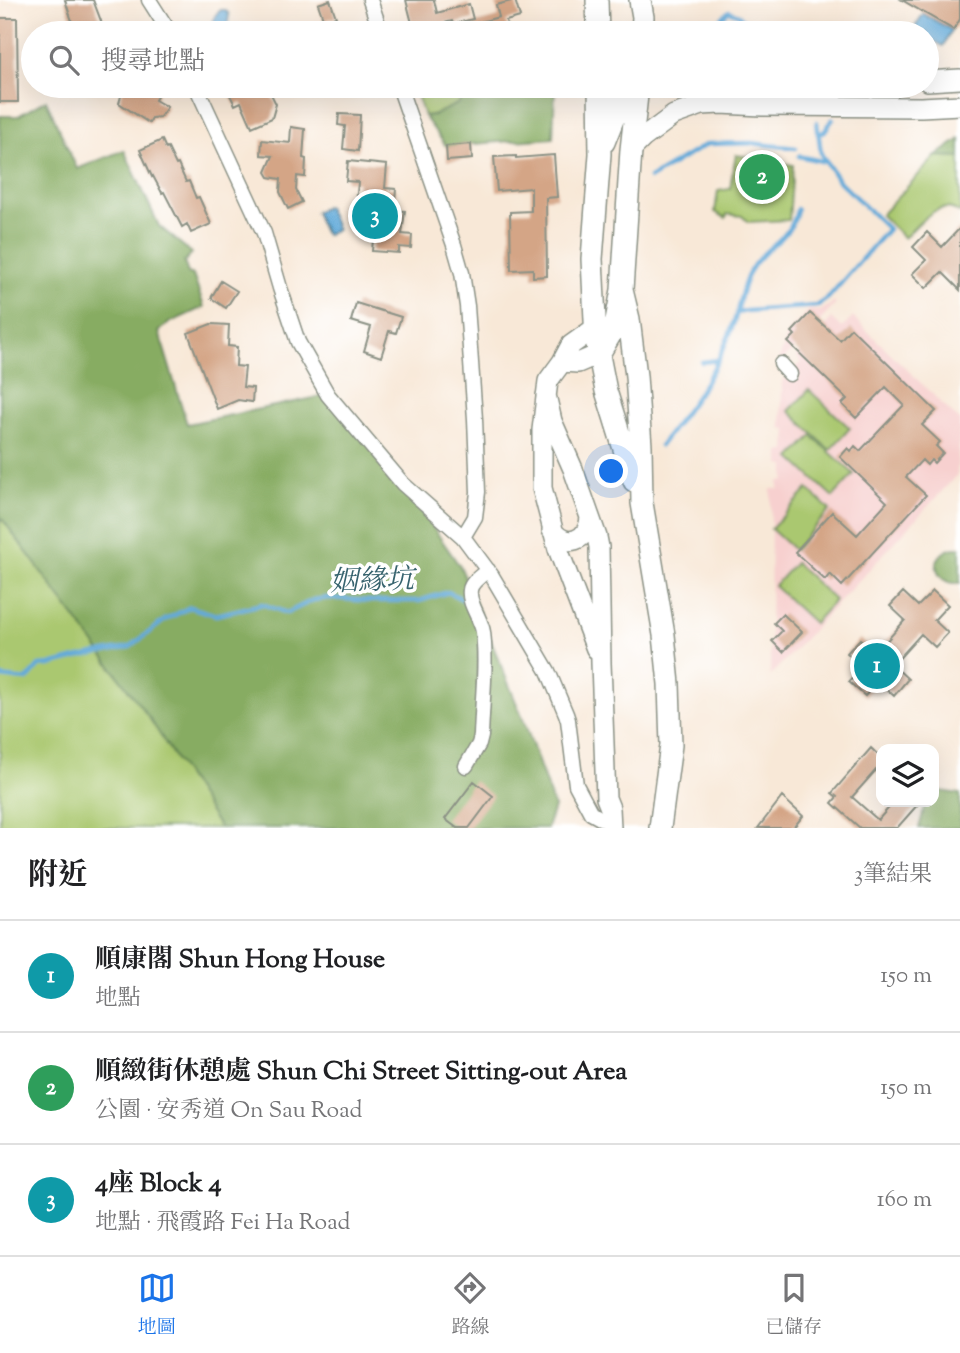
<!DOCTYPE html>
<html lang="zh-TW">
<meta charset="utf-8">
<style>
:root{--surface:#fff;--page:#f6f6f6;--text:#202124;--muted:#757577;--line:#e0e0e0;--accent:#1a73e8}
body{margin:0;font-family:"Sorts Mill Goudy","Noto Serif TC",serif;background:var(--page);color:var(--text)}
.controls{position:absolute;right:21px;bottom:21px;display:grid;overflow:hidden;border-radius:14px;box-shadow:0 7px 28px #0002}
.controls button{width:63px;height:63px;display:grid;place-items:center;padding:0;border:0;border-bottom:2px solid var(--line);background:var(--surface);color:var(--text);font:35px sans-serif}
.you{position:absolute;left:612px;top:472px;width:24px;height:24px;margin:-18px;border:5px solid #fff;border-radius:50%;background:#1a73e8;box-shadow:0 0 0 10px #1a73e833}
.badge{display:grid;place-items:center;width:46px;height:46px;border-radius:50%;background:var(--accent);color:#fff;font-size:23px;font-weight:700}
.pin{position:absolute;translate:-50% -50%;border:4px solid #fff;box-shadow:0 2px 7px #0006}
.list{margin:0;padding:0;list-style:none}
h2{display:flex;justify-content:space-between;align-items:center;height:91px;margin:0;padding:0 28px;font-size:30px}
h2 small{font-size:23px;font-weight:400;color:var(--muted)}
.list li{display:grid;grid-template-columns:46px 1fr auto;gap:21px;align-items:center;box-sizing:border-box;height:112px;padding:0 28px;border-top:2px solid var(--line)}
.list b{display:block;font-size:26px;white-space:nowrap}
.list p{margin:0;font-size:23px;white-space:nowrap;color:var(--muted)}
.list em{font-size:23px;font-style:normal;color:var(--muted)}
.icon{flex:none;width:38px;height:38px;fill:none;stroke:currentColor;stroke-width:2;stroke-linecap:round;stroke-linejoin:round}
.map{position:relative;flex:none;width:960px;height:828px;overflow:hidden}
.search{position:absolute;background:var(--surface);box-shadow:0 7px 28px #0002;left:21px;right:21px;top:21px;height:77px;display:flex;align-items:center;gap:18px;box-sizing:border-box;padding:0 24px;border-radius:38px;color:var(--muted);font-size:26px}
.sheet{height:427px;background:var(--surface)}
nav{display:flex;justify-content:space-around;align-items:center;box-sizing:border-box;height:98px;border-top:2px solid var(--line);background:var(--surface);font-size:19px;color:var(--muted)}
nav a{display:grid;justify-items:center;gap:4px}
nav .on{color:var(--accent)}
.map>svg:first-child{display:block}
</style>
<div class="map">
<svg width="960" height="828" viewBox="0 0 960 828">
<rect width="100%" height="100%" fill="#fff"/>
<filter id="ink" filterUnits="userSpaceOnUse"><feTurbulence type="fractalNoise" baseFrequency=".0143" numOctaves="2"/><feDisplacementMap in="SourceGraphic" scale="14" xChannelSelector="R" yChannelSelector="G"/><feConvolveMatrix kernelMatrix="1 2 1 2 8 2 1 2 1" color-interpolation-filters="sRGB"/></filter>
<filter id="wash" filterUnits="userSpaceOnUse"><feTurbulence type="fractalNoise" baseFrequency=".00686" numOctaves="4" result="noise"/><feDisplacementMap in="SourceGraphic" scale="28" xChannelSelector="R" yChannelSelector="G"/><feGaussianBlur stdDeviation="1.57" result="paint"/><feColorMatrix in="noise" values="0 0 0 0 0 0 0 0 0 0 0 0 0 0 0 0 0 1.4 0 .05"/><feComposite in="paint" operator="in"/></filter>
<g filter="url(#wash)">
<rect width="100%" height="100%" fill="#f8e8d7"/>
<path fill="#f7d0cf" d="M835 302 836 304 781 362 779 359 789 331 809 310 820 311Z
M853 317 960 421 957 475 770 676 771 489H779V481H785V466L780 465V452L786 451 787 429 781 428 782 382 801 362 796 356 832 318 842 328Z"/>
<path fill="#aac86f" stroke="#648252" stroke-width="2" d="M414 86H464C464 91 463 99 459 103 453 109 433 115 424 116Z
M736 155 793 165 789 220 748 222 742 216 727 214 726 218 715 212 718 191 730 189Z
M936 156 960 157V213C938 197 919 224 904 238L881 215Z
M809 390 850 428 830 450 789 411Z
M812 436 854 474 833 497 791 458Z
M808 489 830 510 794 550 771 529Z
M0 516 150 719 220 828H0Z
M795 563 835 600 814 623 774 586Z"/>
<path fill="#87ac62" stroke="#53744b" stroke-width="2" d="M474 86H555L553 138 446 146 424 116 434 115 459 103 465 89Z
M46 100 77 169 124 150 159 226 192 253 184 262 188 273 193 275 204 307 167 324 159 332 187 424 328 395 403 484 461 568 525 724 554 807 547 828H220L150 719 0 516V116H18Z
M960 139V157L936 156Z
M955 548H960V583C932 586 928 552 955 548Z
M941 791 960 794V828H919L926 802H934V796Z"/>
<path fill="#63aad9" stroke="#417486" stroke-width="2" d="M221 10H225L229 14 228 22 231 33H212C212 24 213 15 221 10Z
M923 14 952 30 943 46 927 37V33H921L914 29Z
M327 206 337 230 325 235 315 212Z"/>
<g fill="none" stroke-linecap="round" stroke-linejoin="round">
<path stroke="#63aad9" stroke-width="4.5" d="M722 18 729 11 739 15 752 33
M818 134 824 132 833 119
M799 156 826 162
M650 178 707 144 751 143 796 148
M737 313 746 311 817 306 828 298 888 229 838 180 821 154 817 122
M702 362 718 360
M660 446C684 414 708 384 724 347 729 336 734 324 737 312 741 297 742 286 750 271 764 245 792 240 797 209
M0 677 27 680 39 666 50 665 80 657 130 647 165 620 190 607 216 615 262 604 287 613 313 600 329 598 370 601H419L448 592 468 602"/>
</g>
<g id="blocks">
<path fill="#d4a586" d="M65 0H93L101 21 103 33H76Z
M330 0 336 17 324 21 318 4Z
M406 0H434L437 13 469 4 473 19 453 24 452 21 414 31Z
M515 0 520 17 506 21 509 33H454L453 29 499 17 496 5Z
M902 0H960V19L954 30Z
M0 18H17L18 102H0Z
M124 86H148L159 93 155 100 167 107 160 117 152 118 149 123 119 103Z
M239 86H267L276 104 272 118 252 127 241 102 235 105 228 91Z
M339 114 360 115 358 151 343 149 345 126 338 125Z
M291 127 305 129 303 158 306 159 305 177 297 176 296 190 302 202 288 209 280 192 281 179 269 177 266 172 273 156 261 155 262 140 290 143Z
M162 140 166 149 168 148 176 165 178 164 186 182 189 181 196 198 199 197 211 224 191 233 187 224 182 227 164 192 162 193 153 176 152 177 140 150Z
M471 144 472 159 447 161 446 146Z
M554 155 557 197 546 198 547 276 533 277V269L511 270 510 212 531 211V188L497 191 494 157 516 156V158Z
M348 161 387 165 385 188 396 189 394 210 405 211 402 234 412 235 411 248 399 247V253L372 251 374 228H364L366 206 356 205 358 182 346 181Z
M960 228V290L942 272 926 288 912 274 926 260 913 247 927 232 942 247Z
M221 281 237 291 226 308 211 298Z
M356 303 401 317 396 333 389 331 381 357 364 351 371 327 351 321Z
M810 313 840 340 851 328 936 411 922 425 940 442 936 446 943 453 934 463 931 460 927 465 922 460 906 477 926 495 842 586 830 574 825 580 795 552 832 512 857 535 887 502 840 457 848 448 851 451 855 446 860 451 904 405 886 387 856 418 842 404 847 399 788 342 795 335 792 332Z
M211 324 229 325 228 346 237 347 236 366 245 367 243 387 253 388 252 402 238 400 217 409 188 333Z
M933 591 948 605 934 620 948 633 935 647 921 634 893 665 908 679 894 696 878 681 865 696 849 682 862 667 847 653 860 639 876 653 905 620 890 606 903 592 918 606Z
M783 614 802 632 783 652 772 641 782 631 774 623Z
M871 748 881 758V775L876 770 852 797 878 820 894 802H920L897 828H860L832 803 837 797 832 793Z
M474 781 493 796 469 828H457L445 819Z
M782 797 803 816 793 828H758Z"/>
</g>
</g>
<g filter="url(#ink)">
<use href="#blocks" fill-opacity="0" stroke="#8c9286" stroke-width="2"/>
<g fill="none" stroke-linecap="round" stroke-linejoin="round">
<g stroke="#8c9286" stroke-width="17">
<path id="street" d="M149 0 170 33
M370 0 381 33
M196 86 264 233 280 288 298 342 328 395 403 484 463 537 492 576 548 671 566 714 568 720 576 785 591 813 600 818 611 822
M399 86 454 245 462 273 467 306 475 419 478 492 475 517 463 537
M781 364 790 374
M466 766 479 744 481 736C482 702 487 665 483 632 481 618 468 604 470 590 471 582 482 575 488 570"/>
</g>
<g stroke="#8c9286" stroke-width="22">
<path id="secondary" d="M927 81 960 79
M631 150 643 138 674 115 702 105 721 104 762 106 921 107 960 105
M595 328 571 345 562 362 548 381 542 430V488L558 549 596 649
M562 362 578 363 599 354
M546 395 552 421 573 469 597 537 599 547 601 663 606 798 610 808 611 828
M552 530C566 549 588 541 590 518"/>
</g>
<g stroke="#8c9286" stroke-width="24">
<path id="primary" d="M597 0 598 33
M640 0 643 17 642 33
M599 86 600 154 592 259 596 340 606 391 634 481
M604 142 616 112 618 86
M622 290 629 319 636 376 641 446 642 503 664 635 669 684 671 745 660 828
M599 354 612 332 616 321 622 290 631 150 638 86"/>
</g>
<use href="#street" stroke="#fff" stroke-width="14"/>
<use href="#secondary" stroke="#fff" stroke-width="19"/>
<use href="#primary" stroke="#fff" stroke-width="21"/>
</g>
</g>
<g text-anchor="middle" stroke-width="7" stroke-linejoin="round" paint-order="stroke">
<g font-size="28" font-style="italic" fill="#37636e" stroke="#fff">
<text transform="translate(372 579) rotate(-2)" y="10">姻緣坑</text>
</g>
</g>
</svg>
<div class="controls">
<button><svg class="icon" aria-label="layers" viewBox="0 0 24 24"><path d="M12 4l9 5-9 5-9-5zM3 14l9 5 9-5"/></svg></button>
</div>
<div class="you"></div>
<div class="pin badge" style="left:877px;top:666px;background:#0f9aa8">1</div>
<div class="pin badge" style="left:762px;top:177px;background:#2e9e5b">2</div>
<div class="pin badge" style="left:375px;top:216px;background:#0f9aa8">3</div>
<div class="search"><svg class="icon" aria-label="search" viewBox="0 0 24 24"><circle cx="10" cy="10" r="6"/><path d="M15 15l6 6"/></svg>搜尋地點</div>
</div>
<section class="sheet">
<h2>附近<small>3筆結果</small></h2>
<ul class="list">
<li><span class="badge" style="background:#0f9aa8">1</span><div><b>順康閣 Shun Hong House</b><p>地點</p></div><em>150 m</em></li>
<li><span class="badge" style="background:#2e9e5b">2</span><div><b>順緻街休憩處 Shun Chi Street Sitting-out Area</b><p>公園 · 安秀道 On Sau Road</p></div><em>150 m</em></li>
<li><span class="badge" style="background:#0f9aa8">3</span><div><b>4座 Block 4</b><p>地點 · 飛霞路 Fei Ha Road</p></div><em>160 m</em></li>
</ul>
</section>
<nav>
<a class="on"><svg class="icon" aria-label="map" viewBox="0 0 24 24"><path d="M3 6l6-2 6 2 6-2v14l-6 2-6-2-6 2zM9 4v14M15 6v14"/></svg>地圖</a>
<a><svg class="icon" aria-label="directions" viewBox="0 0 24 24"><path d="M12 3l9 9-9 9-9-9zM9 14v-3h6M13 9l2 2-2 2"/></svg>路線</a>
<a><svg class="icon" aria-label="saved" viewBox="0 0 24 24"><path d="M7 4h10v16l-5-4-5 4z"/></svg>已儲存</a>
</nav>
